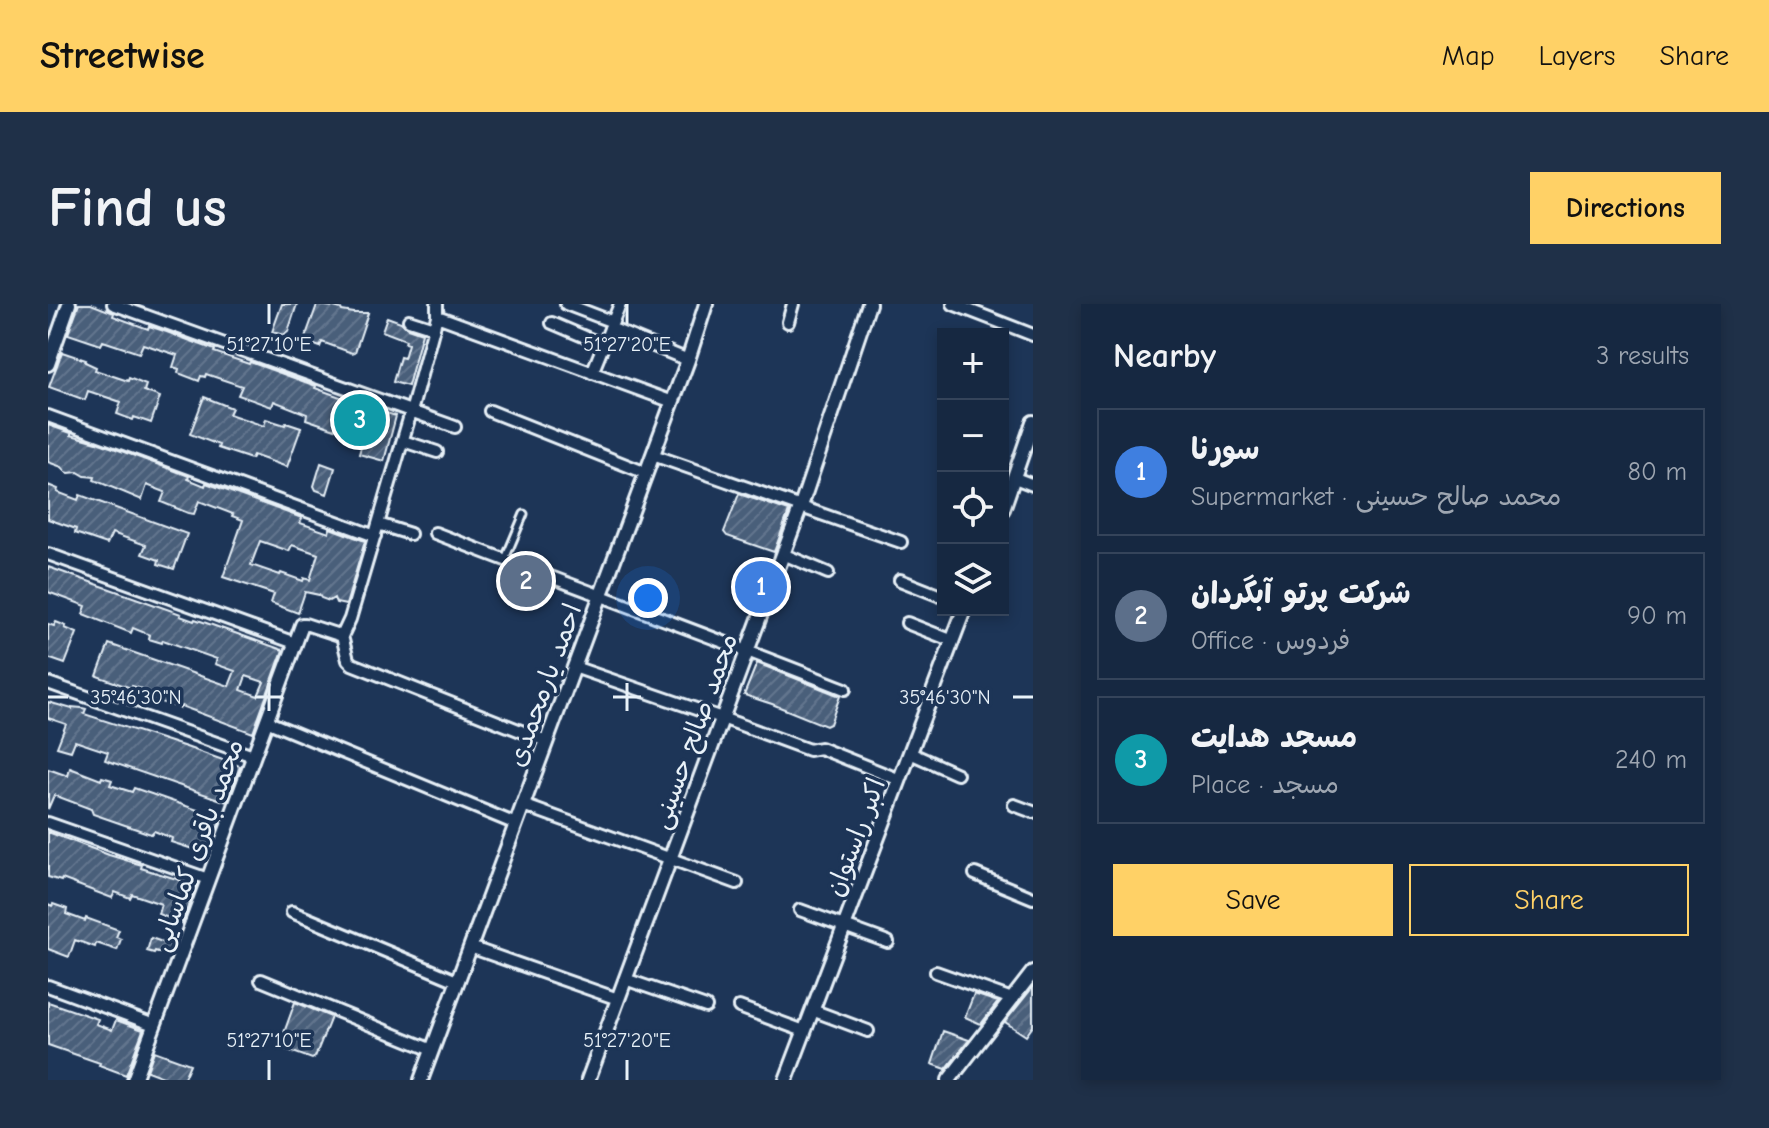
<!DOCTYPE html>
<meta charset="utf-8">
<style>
:root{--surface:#162841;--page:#1f3048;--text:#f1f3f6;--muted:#9ea6b1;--line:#35445a;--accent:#ffd166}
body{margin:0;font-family:"Comic Neue","Playpen Sans Arabic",sans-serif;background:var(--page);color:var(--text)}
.controls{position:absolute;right:24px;top:24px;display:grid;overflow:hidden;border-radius:0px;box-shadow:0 4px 12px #0003}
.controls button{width:72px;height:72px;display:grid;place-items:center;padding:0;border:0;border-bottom:2px solid var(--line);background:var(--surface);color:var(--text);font:40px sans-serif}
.you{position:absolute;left:600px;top:294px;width:28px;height:28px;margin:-20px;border:6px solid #fff;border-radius:50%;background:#1a73e8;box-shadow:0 0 0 12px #1a73e833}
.badge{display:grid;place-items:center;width:52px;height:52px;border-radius:50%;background:var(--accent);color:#fff;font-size:26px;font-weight:700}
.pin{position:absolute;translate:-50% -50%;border:4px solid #fff;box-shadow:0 2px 8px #0006}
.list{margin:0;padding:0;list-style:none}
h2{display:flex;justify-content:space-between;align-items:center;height:104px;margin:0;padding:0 32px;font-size:34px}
h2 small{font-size:26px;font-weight:400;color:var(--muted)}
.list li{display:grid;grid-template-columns:52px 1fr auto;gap:24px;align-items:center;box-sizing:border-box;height:128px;margin:0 16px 16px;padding:0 16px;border:2px solid var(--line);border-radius:0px}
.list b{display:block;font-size:30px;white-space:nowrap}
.list p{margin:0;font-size:26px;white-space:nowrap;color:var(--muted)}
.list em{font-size:26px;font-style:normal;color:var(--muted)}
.actions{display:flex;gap:16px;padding:24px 32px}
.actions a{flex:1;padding:18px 0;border:2px solid var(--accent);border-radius:0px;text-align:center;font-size:28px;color:var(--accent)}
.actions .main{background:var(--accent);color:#111}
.icon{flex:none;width:44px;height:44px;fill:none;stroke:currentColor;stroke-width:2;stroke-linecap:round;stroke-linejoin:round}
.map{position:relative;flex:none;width:985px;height:776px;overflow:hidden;border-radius:0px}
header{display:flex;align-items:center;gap:48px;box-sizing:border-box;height:112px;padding:0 40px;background:var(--accent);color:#111}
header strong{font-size:38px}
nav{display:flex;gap:44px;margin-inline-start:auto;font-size:28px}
.intro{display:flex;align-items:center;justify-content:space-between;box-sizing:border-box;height:192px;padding:0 48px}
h1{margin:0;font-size:56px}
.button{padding:20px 36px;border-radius:0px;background:var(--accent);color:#111;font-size:28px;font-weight:700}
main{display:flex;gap:48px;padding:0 48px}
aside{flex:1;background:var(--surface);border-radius:0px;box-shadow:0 4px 12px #0003}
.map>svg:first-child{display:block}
</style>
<header>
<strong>Streetwise</strong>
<nav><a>Map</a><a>Layers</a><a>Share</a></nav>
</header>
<div class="intro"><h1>Find us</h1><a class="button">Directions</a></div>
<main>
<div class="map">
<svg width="985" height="776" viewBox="0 0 985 776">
<defs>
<pattern id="building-hatch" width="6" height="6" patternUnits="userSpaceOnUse" patternTransform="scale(2)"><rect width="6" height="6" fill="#495e7a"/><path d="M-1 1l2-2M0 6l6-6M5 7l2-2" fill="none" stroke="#63768e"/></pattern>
</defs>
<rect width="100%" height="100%" fill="#1d3557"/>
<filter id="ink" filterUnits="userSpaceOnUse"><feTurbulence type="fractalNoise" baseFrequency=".0125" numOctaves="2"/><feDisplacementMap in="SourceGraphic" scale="16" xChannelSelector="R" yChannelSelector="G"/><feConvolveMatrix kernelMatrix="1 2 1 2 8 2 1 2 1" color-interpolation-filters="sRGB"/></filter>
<g filter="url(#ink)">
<path fill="url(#building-hatch)" stroke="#e8f1f8" stroke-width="2" fill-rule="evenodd" d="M31 0H43L66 9 65 12 100 25 101 22 116 27 167 46 166 48 201 60 202 58 268 82 267 84 309 99 310 97 334 114 335 108 348 112 336 157 311 150 315 136 289 118 287 125 258 115 259 110 226 97 224 103 190 91 194 82 158 70 157 73 153 72 151 77 130 69 131 65 125 63 129 51 95 40 91 49 55 37 53 41 20 30Z
M234 0H249L240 28 236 31 224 28Z
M269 1 286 3 293 5 294 7 306 9H320L307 48 304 49 274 38 272 43 256 37Z
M339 13 353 18 359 24 374 29 360 82 345 78 352 53 356 54 360 40 357 39 358 36 334 27Z
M14 48 38 56 37 58 48 63 47 66 80 77 81 74 98 81 96 87 112 93 103 119 86 113 85 116 69 110 73 98 40 87 37 96 1 83Z
M156 93 184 104 181 110 216 122 218 115 237 121 238 119 253 124 239 163 205 151 203 155 170 144 171 141 142 130Z
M0 121 23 129V131L49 138 141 172 140 175 157 182 158 179 254 214 252 219 281 229 282 224 317 237 298 301 288 299 286 294 281 297 273 294 271 291 257 288 250 309 223 299 226 290 175 273 195 216 184 212 185 210 151 197 146 210 140 209 113 198 117 188 99 181 94 196 46 176 47 173 37 172 30 168 21 169 18 168 14 163 0 158ZM212 237 241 247 244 241 270 250 262 276 256 274 255 277 233 269 232 271 203 261Z
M273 159 287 164 279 190 268 186 266 182Z
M0 181 10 185 9 188 30 196 32 191 139 230 126 265 110 260 111 256 94 250 98 241 64 229 59 240 27 229 28 225 0 215Z
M691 190 741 207 726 248 679 232 676 228Z
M0 263 133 310 132 312 146 317 147 315 235 346 205 429 133 402 132 404 106 396 104 391 99 390 100 387 84 382 83 384 49 372 61 340 181 382 187 367 167 360 169 355 115 336 114 339 101 335 102 331 85 324 83 329 35 310 38 302 0 288ZM198 372 216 378 210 392 193 386Z
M8 318 18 322 17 324 29 329 17 360 0 354V320L6 322Z
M709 359 792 392 782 420 778 422 724 400 696 391Z
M0 398 24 405V403L34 404 38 405 36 410 138 443 192 462 179 498 57 456 60 448 27 437 23 447 9 443 18 420 0 414Z
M22 464 53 476 54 473 64 476 62 481 84 488 86 484 173 514 160 550 123 538 124 534 106 527 103 530 45 510 43 505 6 491 0 505V465L20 472Z
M0 528 61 551 94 561 93 564 148 581 134 619 110 610 113 600 84 590 82 594 67 588 64 594 14 575 13 577 0 573Z
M0 600 4 602 5 600 19 605 18 610 37 617 38 614 71 626 68 633 73 635 69 646 48 639 47 643 27 636 21 653 0 645Z
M103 634 126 642 122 652 107 647 106 649 99 647Z
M985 683V722L978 732 957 718Z
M926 690 950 698 933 720 917 713Z
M0 698 50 715 48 720 64 726 68 716 95 726 78 771 51 761 52 759 0 741Z
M247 698 283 713 267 753 264 755 234 744 232 740Z
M895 727 921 736 898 765 884 760Z
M106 747 142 760 135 776H123L99 767Z"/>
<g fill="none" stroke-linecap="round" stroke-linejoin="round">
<g stroke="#e8f1f8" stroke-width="11">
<path id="service" d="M457 255 476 210"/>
</g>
<g stroke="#e8f1f8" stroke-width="16">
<path id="minor" d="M65 0 407 123
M518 0 565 18
M905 0 985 31
M389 12 625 98
M361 16 386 24
M740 18 745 0
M504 19 556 41
M562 24 640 56
M544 69 572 0
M442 107 598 169
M0 112 327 232
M355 137 389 148
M605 151 853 238
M967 174 985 181
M330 220 362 230
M387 229C524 282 661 331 797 385
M0 250 247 339
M735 250 780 269
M852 276 895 293
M859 319 905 337
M254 321 257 320 294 332 302 315 363 108 389 12V0
M294 332 300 356 304 360 498 437
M526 363 674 414 761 446 772 444 852 476
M0 379 205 452
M218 417 468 520
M862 449 909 470
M475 501 689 579
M966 501 985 508
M0 519 160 575
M927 570 985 594
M752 606 840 638
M244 608 409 677
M422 643 570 695
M888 668 964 695
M577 675 658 703
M213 676 384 746
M0 682 106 721
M691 703 756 727
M764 706 820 727"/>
</g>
<g stroke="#e8f1f8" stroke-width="18">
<path id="tertiary" d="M0 60 21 0
M955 205 985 118
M86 776 254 321
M373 776 640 56 658 0
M540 776 753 202 821 0
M738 776 916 306
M901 776 985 668"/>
</g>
<use href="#service" stroke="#1d3557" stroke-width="5"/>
<use href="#minor" stroke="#1d3557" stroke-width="10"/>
<use href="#tertiary" stroke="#1d3557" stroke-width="12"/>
</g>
</g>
<path fill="none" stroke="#e8f1f8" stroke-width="3" d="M221 0V20M579 0V20M221 379V407M579 379V407M0 393H20M207 393H235M565 393H593M965 393H985M221 756V776M579 756V776"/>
<g text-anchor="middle" stroke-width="7" stroke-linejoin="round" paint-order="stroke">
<g font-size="26" fill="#e8f1f8" stroke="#1d3557">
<text transform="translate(496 381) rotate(-70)" y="9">احمد یارمحمدی</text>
<text transform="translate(646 427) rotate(-70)" y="9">محمد صالح حسینی</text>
<text transform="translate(807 533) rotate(-69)" y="9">اکبر راستوان</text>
<text transform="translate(149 541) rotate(-70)" y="9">محمد باقری کماسایی</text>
</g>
</g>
<g font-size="20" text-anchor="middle" fill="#e8f1f8" stroke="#1d3557" stroke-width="7" stroke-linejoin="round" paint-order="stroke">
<text x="221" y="47">51°27'10"E</text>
<text x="579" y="47">51°27'20"E</text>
<text x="88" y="400">35°46'30"N</text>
<text x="897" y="400">35°46'30"N</text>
<text x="221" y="743">51°27'10"E</text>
<text x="579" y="743">51°27'20"E</text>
</g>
</svg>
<div class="controls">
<button>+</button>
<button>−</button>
<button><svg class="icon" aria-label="locate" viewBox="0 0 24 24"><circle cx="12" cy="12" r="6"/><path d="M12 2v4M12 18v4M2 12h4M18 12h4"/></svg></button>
<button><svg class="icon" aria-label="layers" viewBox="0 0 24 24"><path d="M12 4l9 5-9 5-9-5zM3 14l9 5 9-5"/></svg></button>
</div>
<div class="you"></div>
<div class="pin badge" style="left:713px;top:283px;background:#3f7fe0">1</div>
<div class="pin badge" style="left:478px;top:277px;background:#5c6f8a">2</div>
<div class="pin badge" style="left:312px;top:116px;background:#0f9aa8">3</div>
</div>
<aside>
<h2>Nearby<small>3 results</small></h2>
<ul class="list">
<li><span class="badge" style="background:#3f7fe0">1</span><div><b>سورنا</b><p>Supermarket · محمد صالح حسینی</p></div><em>80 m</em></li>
<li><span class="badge" style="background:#5c6f8a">2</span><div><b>شرکت پرتو آبگردان</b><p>Office · فردوس</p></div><em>90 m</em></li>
<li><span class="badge" style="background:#0f9aa8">3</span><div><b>مسجد هدایت</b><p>Place · مسجد</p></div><em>240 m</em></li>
</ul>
<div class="actions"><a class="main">Save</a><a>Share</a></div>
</aside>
</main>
